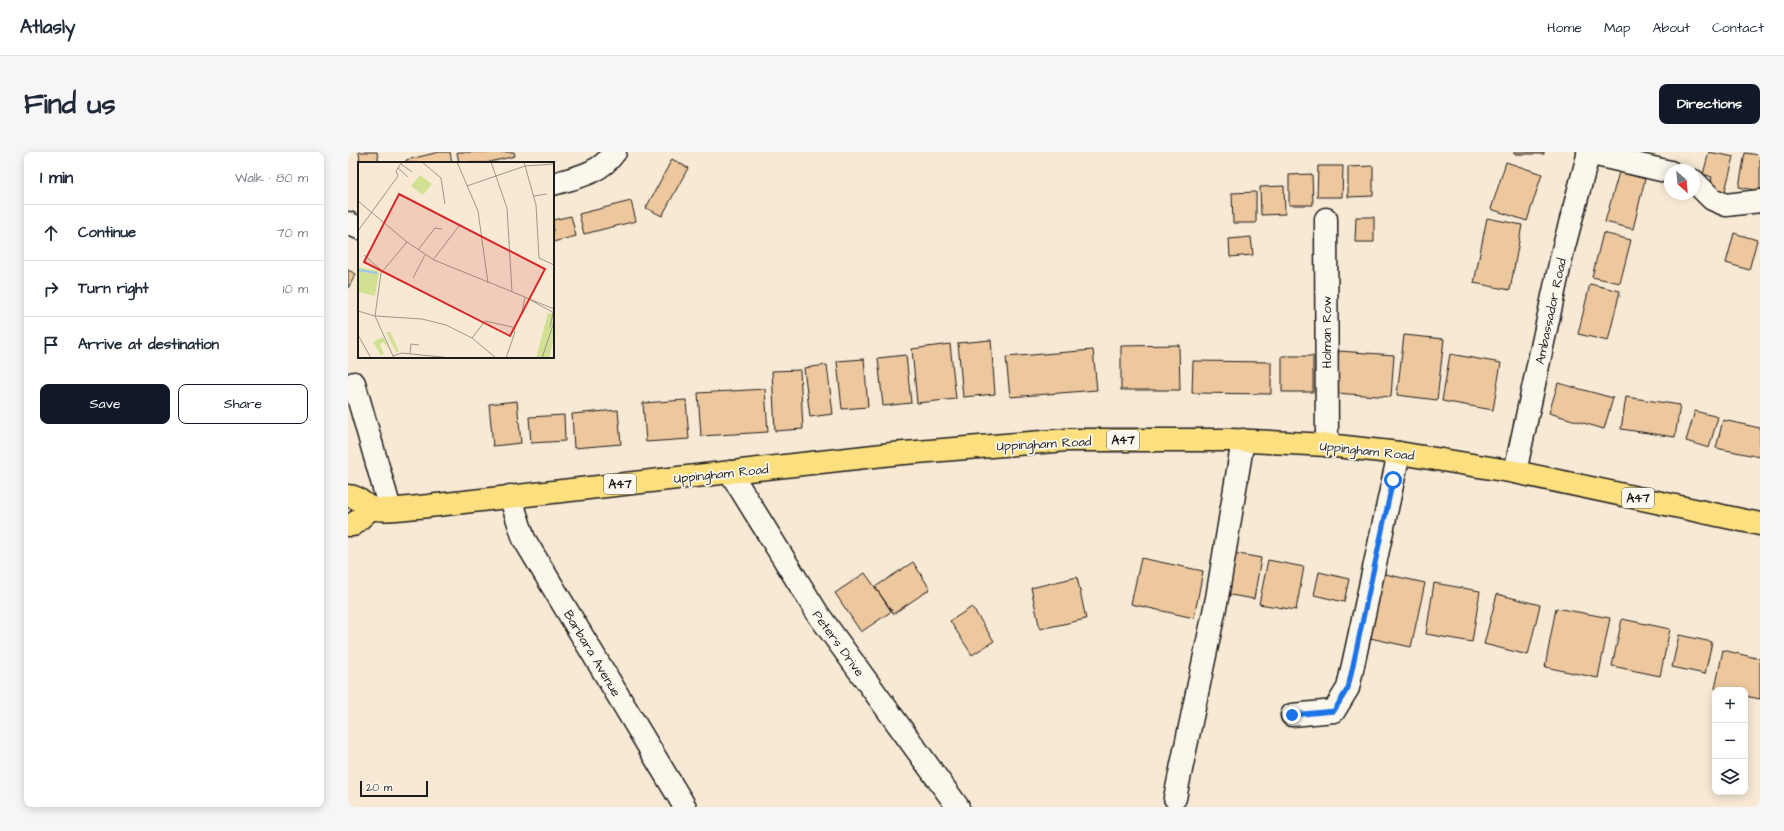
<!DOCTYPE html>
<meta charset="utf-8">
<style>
:root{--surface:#fff;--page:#f6f6f7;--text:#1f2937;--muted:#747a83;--line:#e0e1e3;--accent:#111827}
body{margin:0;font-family:"Architects Daughter",sans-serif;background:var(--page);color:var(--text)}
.controls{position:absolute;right:12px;bottom:12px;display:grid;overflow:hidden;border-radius:8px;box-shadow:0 2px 10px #0003}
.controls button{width:36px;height:36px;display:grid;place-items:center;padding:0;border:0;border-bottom:1px solid var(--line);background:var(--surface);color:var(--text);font:20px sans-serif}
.compass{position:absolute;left:1316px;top:12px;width:36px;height:36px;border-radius:50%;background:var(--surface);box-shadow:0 2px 10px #0003;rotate:153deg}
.scale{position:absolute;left:12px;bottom:10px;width:68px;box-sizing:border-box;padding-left:4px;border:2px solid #1c1c1c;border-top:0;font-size:11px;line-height:14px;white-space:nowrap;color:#1c1c1c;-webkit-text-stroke:3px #fbf7ec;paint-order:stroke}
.stop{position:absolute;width:12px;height:12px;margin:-9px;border:3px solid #1a73e8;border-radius:50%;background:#fff}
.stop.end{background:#1a73e8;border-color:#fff;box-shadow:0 1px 4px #0008}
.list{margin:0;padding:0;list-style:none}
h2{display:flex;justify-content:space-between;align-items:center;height:52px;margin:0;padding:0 16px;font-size:17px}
h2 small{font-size:13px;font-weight:400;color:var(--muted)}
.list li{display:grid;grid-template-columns:26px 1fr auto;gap:12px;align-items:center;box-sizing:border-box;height:56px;padding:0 16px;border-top:1px solid var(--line)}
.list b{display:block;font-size:15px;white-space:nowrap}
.list em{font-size:13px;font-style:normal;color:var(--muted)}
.actions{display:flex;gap:8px;padding:12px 16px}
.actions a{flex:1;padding:9px 0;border:1px solid var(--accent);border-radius:8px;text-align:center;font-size:14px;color:var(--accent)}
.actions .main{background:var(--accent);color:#fff}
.icon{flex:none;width:22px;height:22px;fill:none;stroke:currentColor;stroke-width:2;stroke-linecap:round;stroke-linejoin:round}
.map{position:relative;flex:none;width:1412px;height:655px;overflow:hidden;border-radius:8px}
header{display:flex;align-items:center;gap:24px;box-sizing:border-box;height:56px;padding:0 20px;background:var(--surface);border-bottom:1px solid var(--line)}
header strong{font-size:19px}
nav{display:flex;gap:22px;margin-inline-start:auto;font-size:14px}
.intro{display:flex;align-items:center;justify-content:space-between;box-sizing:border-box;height:96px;padding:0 24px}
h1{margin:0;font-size:28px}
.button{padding:10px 18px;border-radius:8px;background:var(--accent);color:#fff;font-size:14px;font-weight:700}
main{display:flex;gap:24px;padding:0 24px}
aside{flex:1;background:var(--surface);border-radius:8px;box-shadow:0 2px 10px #0003}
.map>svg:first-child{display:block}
</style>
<header>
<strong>Atlasly</strong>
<nav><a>Home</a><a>Map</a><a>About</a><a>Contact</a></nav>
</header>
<div class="intro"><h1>Find us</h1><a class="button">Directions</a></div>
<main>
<aside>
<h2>1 min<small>Walk · 80 m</small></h2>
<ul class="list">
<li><svg class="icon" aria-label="ahead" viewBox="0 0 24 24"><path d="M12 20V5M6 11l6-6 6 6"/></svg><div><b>Continue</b></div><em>70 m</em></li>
<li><svg class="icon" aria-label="right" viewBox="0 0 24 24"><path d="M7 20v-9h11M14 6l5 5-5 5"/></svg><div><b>Turn right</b></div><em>10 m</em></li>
<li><svg class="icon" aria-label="arrive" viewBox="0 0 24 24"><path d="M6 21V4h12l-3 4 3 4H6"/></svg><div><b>Arrive at destination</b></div></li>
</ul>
<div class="actions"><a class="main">Save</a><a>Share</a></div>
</aside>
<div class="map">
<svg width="1412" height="655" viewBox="0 0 1412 655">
<rect width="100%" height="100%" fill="#f7e9d4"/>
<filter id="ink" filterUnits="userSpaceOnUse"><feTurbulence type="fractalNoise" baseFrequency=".025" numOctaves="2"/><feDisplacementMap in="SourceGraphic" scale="8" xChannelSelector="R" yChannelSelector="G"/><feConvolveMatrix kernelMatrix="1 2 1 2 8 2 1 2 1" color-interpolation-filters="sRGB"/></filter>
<g filter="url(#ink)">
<path fill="#edc79d" stroke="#1c1c1c" d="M11 0H29L31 11H12Z
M91 0H102L104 11H58V8Z
M109 0H166L167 4 138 11H111Z
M1166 0H1196V2H1166Z
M1361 0 1386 5 1376 42 1361 37 1364 25 1355 22Z
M1397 1 1412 3V39L1391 35Z
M324 7 340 16 314 64 298 56Z
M1158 10 1194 22 1179 69 1143 57Z
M970 14H995L994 45H969Z
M1025 14V44L1000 45V15Z
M1271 20 1297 27 1285 77 1257 70Z
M964 22 965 53H941V23Z
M936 34 937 62 913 63 912 35Z
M908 40V71H885L884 41Z
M283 49 288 69 236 82 231 62Z
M223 64 228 84 205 90V68Z
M1008 65H1026V90H1007Z
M1139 66 1174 73 1162 138 1126 131Z
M1255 81 1283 88 1272 131 1244 125Z
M1386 81 1409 88 1401 118 1378 111Z
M903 85 905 103 882 105 881 87Z
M0 118 8 122 0 136Z
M1242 132 1272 139 1260 189 1230 182Z
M1056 183 1096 187 1089 248 1049 243Z
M643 188 647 242 615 245 610 191Z
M602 192 608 247 569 251 564 197Z
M831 193 832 238H773V194Z
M745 198 749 238 662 245 658 205Z
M991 199 1046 203 1043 245 987 241Z
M1102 202 1153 211 1145 258 1094 249Z
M558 203 563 251 535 254 530 206Z
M934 204H965V240H934Z
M516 207 520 255 494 257 489 209Z
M845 209 923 210V242L844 241Z
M479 213 485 262 462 265 456 216Z
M452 218 455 277 427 279 424 219Z
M1210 231 1265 246 1256 277 1201 261Z
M417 237 420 280 353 284 350 241Z
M1278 245 1332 253 1327 285 1273 277Z
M338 248 341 287 298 290 295 251Z
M169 249 173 291 145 294 141 252Z
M270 258 273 292 226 296 224 262Z
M1347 259 1370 265 1361 296 1338 289Z
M216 263 217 289 183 291 181 265Z
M1375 268 1412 276V305L1368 296Z
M885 401 913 406 906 447 877 442Z
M793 406 855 419 846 466 783 452Z
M920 408 956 415 948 458 911 452Z
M565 410 582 437 545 462 527 435Z
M971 420 1001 427 996 450 966 443Z
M1028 420 1077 431 1063 495 1013 484Z
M517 421 544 459 513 480 487 441Z
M729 425 738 467 692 477 683 436Z
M1086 431 1132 439 1124 490 1078 482Z
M1149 442 1192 453 1180 503 1136 492Z
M624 455 646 489 624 503 602 469Z
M1208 456 1262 466 1250 526 1197 515Z
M1274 467 1322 477 1312 524 1264 514Z
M1331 483 1364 490 1357 522 1324 515Z
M1375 498 1412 507V547L1397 544V538L1367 537Z"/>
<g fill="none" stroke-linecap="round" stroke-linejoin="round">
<g stroke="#1c1c1c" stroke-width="25">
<path id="minor" d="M1240 1 1322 20
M1346 29 1364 47 1378 53 1412 49
M205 32C230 25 251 22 267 0
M978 67 979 293
M0 71 11 76
M6 231 42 357
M382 320 470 462 610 655
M1167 320 1215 98 1241 0
M162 344 176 387 337 655
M944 563 986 559 1000 536 1051 301
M827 646 869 446 895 288"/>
</g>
<g stroke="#1c1c1c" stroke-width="25">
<path id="highway" d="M0 344C11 344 14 353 24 356 34 360 67 355 80 354L544 302 719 288H884L979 293 1051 301 1167 320 1412 372
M0 373H5L23 356"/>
</g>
<use href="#minor" stroke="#fbf7ec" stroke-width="22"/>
<use href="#highway" stroke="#fce080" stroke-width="22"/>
</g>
</g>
<g fill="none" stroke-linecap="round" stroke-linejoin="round" filter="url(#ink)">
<path stroke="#1a73e8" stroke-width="5" d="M944 563 986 559 1000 536 1045 328"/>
</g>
<g text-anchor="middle" stroke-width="3.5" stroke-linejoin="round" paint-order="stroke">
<g fill="#fbf7ec" stroke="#5f5e5a" stroke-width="1">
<rect x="759" y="278" width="32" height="20" rx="3"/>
<rect x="256" y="322" width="32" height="20" rx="3"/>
<rect x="1274" y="336" width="32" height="20" rx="3"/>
</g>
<g font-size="12" font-weight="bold" fill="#1c1c1c">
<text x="775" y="292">A47</text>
<text x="272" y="336">A47</text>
<text x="1290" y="350">A47</text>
</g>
<g font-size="13" fill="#1c1c1c" stroke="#fbf7ec">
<text transform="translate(1202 159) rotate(-78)" y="5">Ambassador Road</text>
<text transform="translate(978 180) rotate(-90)" y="5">Holman Row</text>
<text transform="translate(696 291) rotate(-3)" y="5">Uppingham Road</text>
<text transform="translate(1019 298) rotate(6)" y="5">Uppingham Road</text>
<text transform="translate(373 321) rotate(-6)" y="5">Uppingham Road</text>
<text transform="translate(491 491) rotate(54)" y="5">Peters Drive</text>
<text transform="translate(245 501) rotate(59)" y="5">Barbara Avenue</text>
</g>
</g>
<g transform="translate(10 10)">
<rect width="196" height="196" fill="#f7e9d4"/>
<path d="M62 13 74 22 65 33 53 24ZM0 105 21 109 17 134 0 130ZM190 151 196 152V176L191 196H178ZM28 170H32L41 189 38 190ZM25 175 31 186 25 180 22 182 26 192 23 194 15 180Z" fill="#d1e093"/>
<path fill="none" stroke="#97c7f3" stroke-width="2" d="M0 108 19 111"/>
<path fill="none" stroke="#9f978a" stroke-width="1" d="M64 0 83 16 87 42M99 0 120 49 130 121M133 0 149 46 154 130M166 0 178 43 181 96 196 103M43 2 54 10M40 6 50 15M109 24 167 4 196 2M176 34 189 32M0 39 49 80 76 98 167 135 196 151M0 69 40 14 38 9 44 0M60 88 77 66 84 67M6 93 24 109M75 98 101 64M55 116 67 93M169 136 196 147M0 149 17 154 64 157 88 163 114 176 138 196M164 150 167 135M192 165 195 151M0 173 13 196M114 176 127 159 154 165 157 170 148 196M52 191 53 182 61 183M35 194 44 191 93 196M36 196 17 154 23 111 49 80M184 196 196 160"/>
<path fill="#d62828" fill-opacity="0.15" stroke="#d62828" stroke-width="2" d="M41 32 187 107 152 174 6 100Z"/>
<rect width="196" height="196" fill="none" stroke="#1c1c1c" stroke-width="2"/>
</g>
</svg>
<div class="controls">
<button>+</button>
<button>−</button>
<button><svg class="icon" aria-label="layers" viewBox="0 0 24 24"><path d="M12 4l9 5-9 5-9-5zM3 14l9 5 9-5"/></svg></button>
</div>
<svg class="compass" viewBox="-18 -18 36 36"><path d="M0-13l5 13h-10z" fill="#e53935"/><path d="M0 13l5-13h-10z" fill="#747a83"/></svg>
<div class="scale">20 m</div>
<div class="stop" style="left:1045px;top:328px"></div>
<div class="stop end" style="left:944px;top:563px"></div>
</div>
</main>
